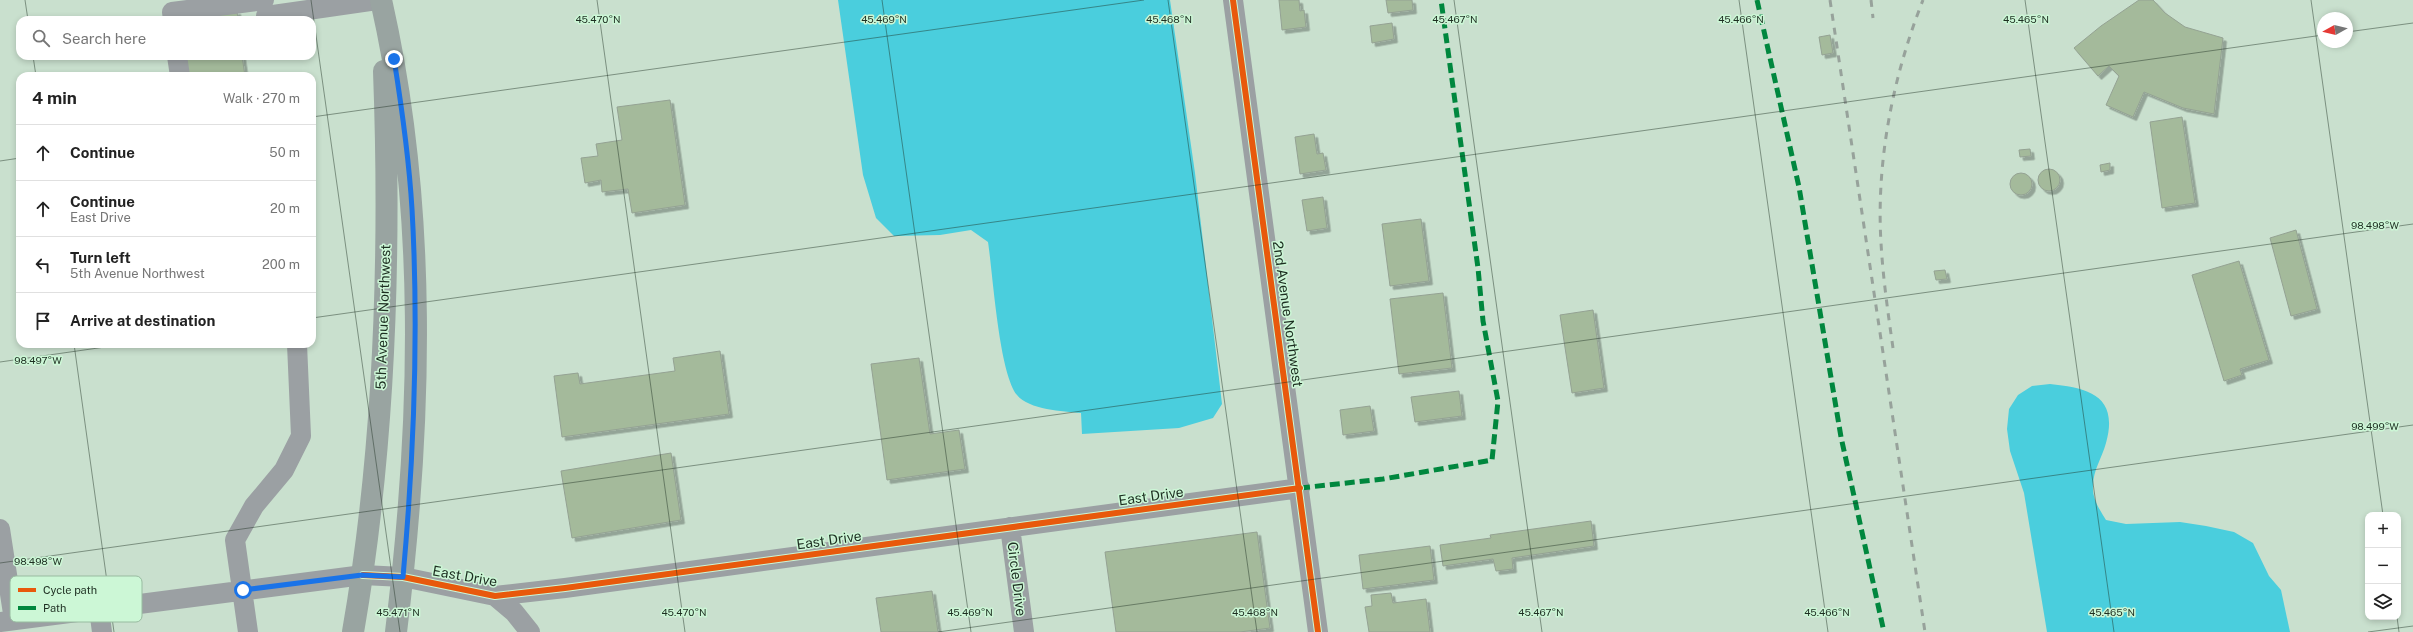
<!DOCTYPE html>
<meta charset="utf-8">
<style>
:root{--surface:#fff;--page:#f6f6f6;--text:#222;--muted:#767676;--line:#e0e0e0}
body{margin:0;font-family:"Public Sans",sans-serif;background:var(--page);color:var(--text)}
.controls{position:absolute;right:12px;bottom:12px;display:grid;overflow:hidden;border-radius:8px;box-shadow:0 2px 6px #0003}
.controls button{width:36px;height:36px;display:grid;place-items:center;padding:0;border:0;border-bottom:1px solid var(--line);background:var(--surface);color:var(--text);font:20px sans-serif}
.compass{position:absolute;left:2317px;top:12px;width:36px;height:36px;border-radius:50%;background:var(--surface);box-shadow:0 2px 6px #0003;rotate:262deg}
.stop{position:absolute;width:12px;height:12px;margin:-9px;border:3px solid #1a73e8;border-radius:50%;background:#fff}
.stop.end{background:#1a73e8;border-color:#fff;box-shadow:0 1px 4px #0008}
.list{margin:0;padding:0;list-style:none}
h2{display:flex;justify-content:space-between;align-items:center;height:52px;margin:0;padding:0 16px;font-size:17px}
h2 small{font-size:13px;font-weight:400;color:var(--muted)}
.list li{display:grid;grid-template-columns:26px 1fr auto;gap:12px;align-items:center;box-sizing:border-box;height:56px;padding:0 16px;border-top:1px solid var(--line)}
.list b{display:block;font-size:15px;white-space:nowrap}
.list p{margin:0;font-size:13px;white-space:nowrap;color:var(--muted)}
.list em{font-size:13px;font-style:normal;color:var(--muted)}
.icon{flex:none;width:22px;height:22px;fill:none;stroke:currentColor;stroke-width:2;stroke-linecap:round;stroke-linejoin:round}
.map{position:relative;flex:none;width:2413px;height:632px;overflow:hidden}
.search{position:absolute;background:var(--surface);box-shadow:0 2px 6px #0003;left:16px;top:16px;width:300px;height:44px;display:flex;align-items:center;gap:10px;box-sizing:border-box;padding:0 14px;border-radius:12px;color:var(--muted);font-size:15px}
.panel{position:absolute;background:var(--surface);box-shadow:0 2px 6px #0003;left:16px;top:72px;width:300px;height:276px;border-radius:12px}
.map>svg:first-child{display:block}
</style>
<div class="map">
<svg width="2413" height="632" viewBox="0 0 2413 632">
<defs>
<filter id="shadow"><feDropShadow dx="3.5" dy="3.5" stdDeviation="0" flood-color="#0004"/></filter>
</defs>
<rect width="100%" height="100%" fill="#c9e0ce"/>
<path fill="#4acedd" d="M838 0H1170L1195 173 1222 404 1213 418 1179 428 1082 434 1081 413C1063 411 1029 410 1017 395 999 372 993 275 988 242L971 230 940 235 894 236 876 218 863 175Z
M2050 384C2089 388 2119 396 2106 443 2102 458 2093 470 2093 486 2092 499 2100 510 2106 520L2126 524 2180 522 2206 526 2234 532 2253 543 2269 576 2281 590 2290 632H2047L2024 493 2010 451 2007 429 2009 409 2018 395 2032 386Z"/>
<path fill="#a4ba9b" stroke="#94a293" filter="url(#shadow)" d="M1279 0H1299L1300 11 1304 10 1306 27 1282 30Z
M1386 0H1412L1413 10 1388 13Z
M2139 0H2153L2165 13 2185 27 2223 38 2214 114 2183 108 2144 92 2133 117 2106 105 2119 76 2109 66 2098 76 2074 48 2101 26Z
M237 11 238 20H181Z
M1392 23 1394 39 1372 43 1370 26Z
M1830 35 1833 53 1822 55 1819 37Z
M185 56H242L245 76H188Z
M670 100 685 205 632 213 628 189 602 192 601 180 585 183 581 158 598 156 596 144 622 140 617 107Z
M2182 117 2195 203 2162 208 2150 122Z
M1314 134 1317 154 1323 153 1326 170 1300 174 1295 137Z
M2030 149 2031 156 2020 157 2019 150Z
M2110 163V170L2101 172 2100 165Z
M2038 180a11 11 0 1 1 22 0a11 11 0 1 1-22 0Z
M2010 184a11 11 0 1 1 22 0a11 11 0 1 1-22 0Z
M1323 197 1327 228 1307 231 1302 200Z
M1421 219 1429 281 1390 286 1382 224Z
M2296 230 2317 309 2291 316 2270 238Z
M2239 261 2269 360 2240 369 2242 375 2224 381 2192 275Z
M1945 270 1947 279 1936 280 1934 271Z
M1443 293 1452 368 1399 374 1390 299Z
M1593 310 1604 388 1572 393 1560 315Z
M720 351 729 414 562 437 554 376 578 373 580 384 675 371 673 358Z
M919 358 930 434 959 430 965 469 887 480 871 364Z
M1459 391 1462 416 1415 422 1411 397Z
M1370 406 1374 431 1343 435 1340 410Z
M671 453 681 520 572 538 561 471Z
M1591 521 1594 546 1512 558 1513 569 1496 571 1493 559 1443 566 1440 545 1491 538 1490 535Z
M1257 532 1270 628 1240 632H1116L1105 552Z
M1430 546 1434 580 1363 589 1359 555Z
M932 591 938 632H881L876 598Z
M1391 593 1393 603 1426 599 1430 632H1369L1365 607 1372 606 1371 595Z"/>
<g fill="none" stroke-linecap="round" stroke-linejoin="round">
<path stroke="#9ba0a3" stroke-width="20" d="M1233 0 1318 632
M266 16 377 0
M173 20 172 12 264 0
M177 56 180 76
M1010 527 1024 632
M0 529 14 620
M495 596 514 612 530 632
M99 609 102 632
M0 622 363 575 403 577 495 596 565 588 1300 488
M248 632 235 540 254 506 284 470 301 436 297 344"/>
<path stroke="#99a4a1" stroke-width="22" d="M381 0C428 207 422 422 396 632
M353 632C385 448 391 258 384 71"/>
<path stroke="#97a29b" stroke-width="3" stroke-dasharray="7 7" stroke-linecap="butt" d="M1830 0 1925 632
M1871 0 1873 18
M1893 348C1888 313 1883 278 1881 243 1876 161 1893 76 1923 0"/>
<path stroke="#00873e" stroke-width="5" stroke-dasharray="10 5" stroke-linecap="butt" d="M1757 0 1799 187 1841 437 1884 632
M1300 488 1383 479 1492 460 1498 401 1483 321 1478 268 1441 0"/>
<g stroke="#ccf7d6" stroke-width="8">
<path id="cycleway" d="M1233 0 1318 632
M363 575 403 577 495 596 565 588 1300 488"/>
</g>
<use href="#cycleway" stroke="#e8590c" stroke-width="6"/>
</g>
<g fill="none" stroke-linecap="round" stroke-linejoin="round">
<path stroke="#1a73e8" stroke-width="5" d="M243 590 362 575 403 577C414 455 419 332 412 209 409 159 402 109 394 59"/>
</g>
<path fill="none" stroke="#1d2e21" stroke-width="1" stroke-opacity="0.45" d="M25 0 28 20M311 0 400 632M597 0 685 632M882 0 971 632M1168 0 1257 632M1454 0 1542 632M1739 0 1828 632M2025 0 2114 632M2311 0 2383 515M2347 32 2413 23M33 56 36 76M312 117 1144 0M0 161 20 158M312 318 2323 35M74 344 114 632M0 362 126 344M0 563 2413 224M2397 617 2399 632M938 632 2413 425M2368 632 2413 626"/>
<g text-anchor="middle" stroke-width="3" stroke-linejoin="round" paint-order="stroke">
<g font-size="14" fill="#1d2e21" stroke="#ccf7d6">
<text transform="translate(1288 314) rotate(82)" y="5">2nd Avenue Northwest</text>
<text transform="translate(383 317) rotate(-88)" y="5">5th Avenue Northwest</text>
<text transform="translate(1151 496) rotate(-8)" y="5">East Drive</text>
<text transform="translate(829 540) rotate(-8)" y="5">East Drive</text>
<text transform="translate(465 576) rotate(10)" y="5">East Drive</text>
<text transform="translate(1017 579) rotate(83)" y="5">Circle Drive</text>
</g>
</g>
<rect x="10" y="576" width="132" height="46" rx="6" fill="#ccf7d6" stroke="#98bba0" stroke-width="1"/>
<rect x="18" y="588" width="18" height="4" fill="#e8590c"/>
<rect x="18" y="606" width="18" height="4" fill="#00873e"/>
<g font-size="11" fill="#1d2e21">
<text x="43" y="594">Cycle path</text>
<text x="43" y="612">Path</text>
</g>
<g font-size="10" text-anchor="middle" fill="#1d2e21" stroke="#ccf7d6" stroke-width="3" stroke-linejoin="round" paint-order="stroke">
<text x="598" y="23">45.470°N</text>
<text x="884" y="23">45.469°N</text>
<text x="1169" y="23">45.468°N</text>
<text x="1455" y="23">45.467°N</text>
<text x="1741" y="23">45.466°N</text>
<text x="2026" y="23">45.465°N</text>
<text x="2375" y="229">98.498°W</text>
<text x="38" y="364">98.497°W</text>
<text x="2375" y="430">98.499°W</text>
<text x="38" y="565">98.498°W</text>
<text x="398" y="616">45.471°N</text>
<text x="684" y="616">45.470°N</text>
<text x="970" y="616">45.469°N</text>
<text x="1255" y="616">45.468°N</text>
<text x="1541" y="616">45.467°N</text>
<text x="1827" y="616">45.466°N</text>
<text x="2112" y="616">45.465°N</text>
</g>
</svg>
<div class="controls">
<button>+</button>
<button>−</button>
<button><svg class="icon" aria-label="layers" viewBox="0 0 24 24"><path d="M12 4l9 5-9 5-9-5zM3 14l9 5 9-5"/></svg></button>
</div>
<svg class="compass" viewBox="-18 -18 36 36"><path d="M0-13l5 13h-10z" fill="#e53935"/><path d="M0 13l5-13h-10z" fill="#767676"/></svg>
<div class="stop" style="left:243px;top:590px"></div>
<div class="stop end" style="left:394px;top:59px"></div>
<div class="search"><svg class="icon" aria-label="search" viewBox="0 0 24 24"><circle cx="10" cy="10" r="6"/><path d="M15 15l6 6"/></svg>Search here</div>
<section class="panel">
<h2>4 min<small>Walk · 270 m</small></h2>
<ul class="list">
<li><svg class="icon" aria-label="ahead" viewBox="0 0 24 24"><path d="M12 20V5M6 11l6-6 6 6"/></svg><div><b>Continue</b></div><em>50 m</em></li>
<li><svg class="icon" aria-label="ahead" viewBox="0 0 24 24"><path d="M12 20V5M6 11l6-6 6 6"/></svg><div><b>Continue</b><p>East Drive</p></div><em>20 m</em></li>
<li><svg class="icon" aria-label="left" viewBox="0 0 24 24"><path d="M17 20v-9H6M10 6l-5 5 5 5"/></svg><div><b>Turn left</b><p>5th Avenue Northwest</p></div><em>200 m</em></li>
<li><svg class="icon" aria-label="arrive" viewBox="0 0 24 24"><path d="M6 21V4h12l-3 4 3 4H6"/></svg><div><b>Arrive at destination</b></div></li>
</ul>
</section>
</div>
